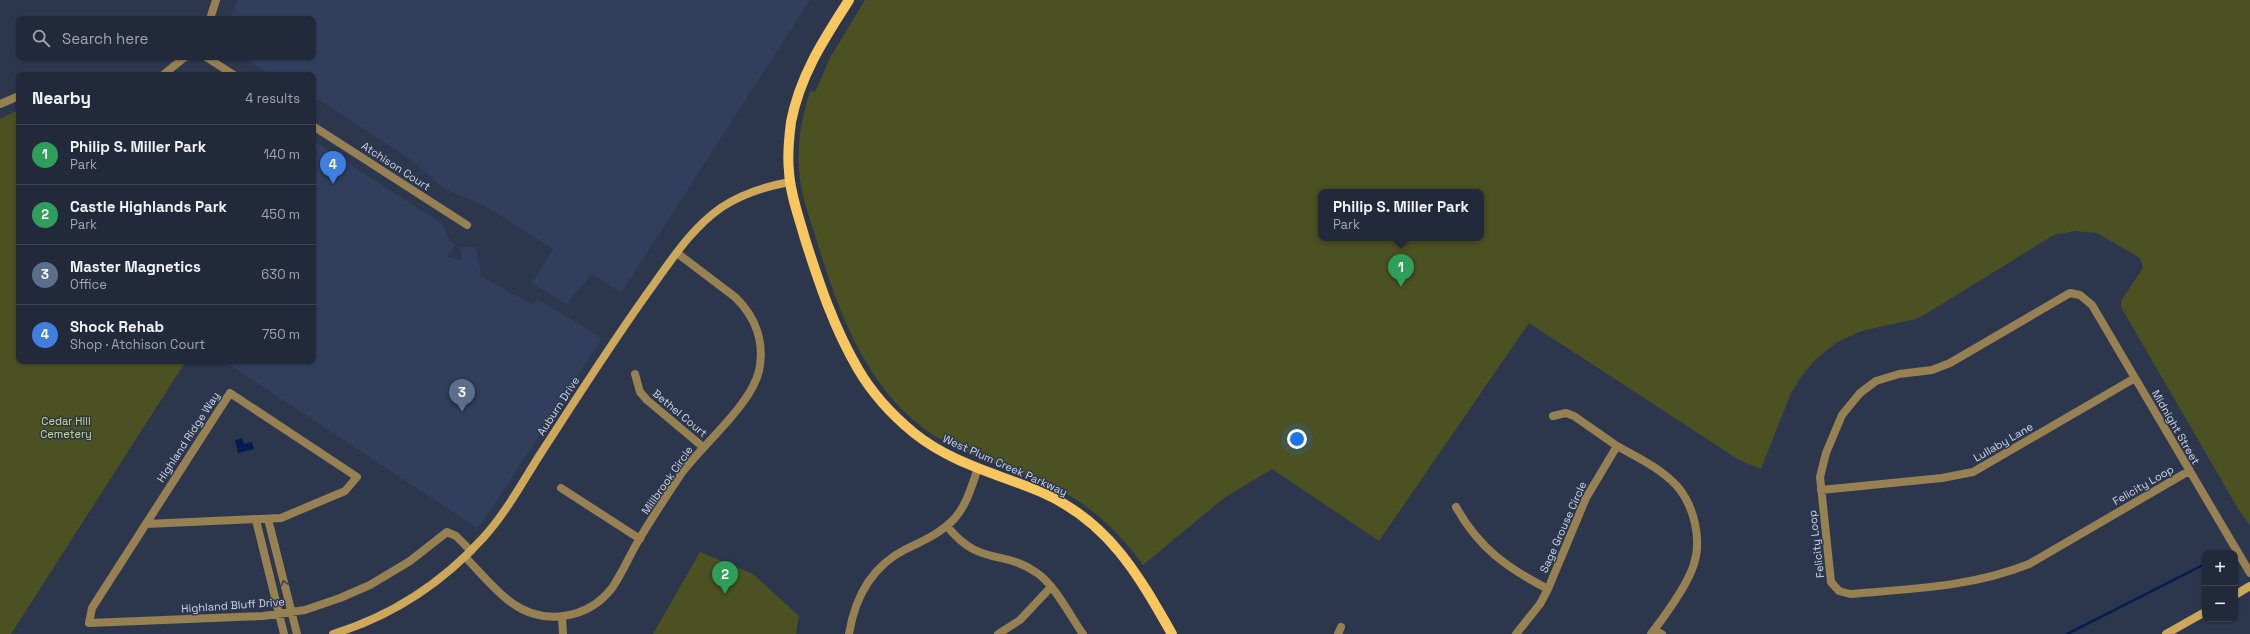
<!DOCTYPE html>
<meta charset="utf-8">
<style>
:root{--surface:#21293a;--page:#293142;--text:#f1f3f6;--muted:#a2a6af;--line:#3e4554;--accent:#8bbbb9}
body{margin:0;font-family:"Space Grotesk",sans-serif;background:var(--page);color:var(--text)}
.controls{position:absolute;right:12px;bottom:12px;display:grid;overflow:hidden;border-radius:8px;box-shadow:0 1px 3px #0004}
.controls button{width:36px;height:36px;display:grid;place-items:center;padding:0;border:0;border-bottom:1px solid var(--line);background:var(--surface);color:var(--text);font:20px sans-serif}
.you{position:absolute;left:1297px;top:439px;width:14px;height:14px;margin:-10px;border:3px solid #fff;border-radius:50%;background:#1a73e8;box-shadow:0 0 0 6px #1a73e833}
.badge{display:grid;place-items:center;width:26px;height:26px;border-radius:50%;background:var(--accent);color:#fff;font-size:13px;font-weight:700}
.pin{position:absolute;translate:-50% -33px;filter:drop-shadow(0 1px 2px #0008)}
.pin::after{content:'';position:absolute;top:21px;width:14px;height:12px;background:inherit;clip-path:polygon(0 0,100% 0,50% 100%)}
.popup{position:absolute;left:1318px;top:189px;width:166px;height:52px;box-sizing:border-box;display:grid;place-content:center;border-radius:8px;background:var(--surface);filter:drop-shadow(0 1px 3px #0005);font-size:13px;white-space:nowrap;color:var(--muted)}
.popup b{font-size:15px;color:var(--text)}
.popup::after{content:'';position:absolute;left:50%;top:100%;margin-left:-8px;border:8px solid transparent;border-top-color:var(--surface)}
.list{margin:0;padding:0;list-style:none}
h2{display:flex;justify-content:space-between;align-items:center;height:52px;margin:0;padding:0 16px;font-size:17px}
h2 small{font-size:13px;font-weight:400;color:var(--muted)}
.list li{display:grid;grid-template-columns:26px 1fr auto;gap:12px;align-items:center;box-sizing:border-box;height:60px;padding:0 16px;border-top:1px solid var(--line)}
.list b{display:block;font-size:15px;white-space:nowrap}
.list p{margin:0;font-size:13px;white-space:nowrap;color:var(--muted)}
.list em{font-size:13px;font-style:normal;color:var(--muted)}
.icon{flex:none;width:22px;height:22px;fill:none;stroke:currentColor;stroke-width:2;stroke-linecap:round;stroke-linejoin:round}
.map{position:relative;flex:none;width:2250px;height:634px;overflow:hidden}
.search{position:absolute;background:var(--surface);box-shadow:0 1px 3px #0004;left:16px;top:16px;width:300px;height:44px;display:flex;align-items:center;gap:10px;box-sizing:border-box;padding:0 14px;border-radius:8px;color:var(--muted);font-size:15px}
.panel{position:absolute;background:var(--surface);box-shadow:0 1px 3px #0004;left:16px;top:72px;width:300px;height:292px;border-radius:8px}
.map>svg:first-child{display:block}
</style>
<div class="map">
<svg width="2250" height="634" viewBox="0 0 2250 634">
<rect width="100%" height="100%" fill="#2c374e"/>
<path fill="#313f5c" d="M237 0H810L621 293 592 274 566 304 532 283 553 249 485 206 443 188 413 161 318 99 315 104 313 103V75H270L242 57H313V19H230Z
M313 141 443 224 448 237 455 246 447 257 460 260 462 257 460 247H476L481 276 533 305 537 299 602 338 492 508 477 528 224 361H313Z"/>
<path fill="#4b5121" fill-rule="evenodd" d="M865 0H2250V525L2240 512 2121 307V301L2143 268 2140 258 2097 233 2075 231 2054 235 1924 315 1916 319 1861 331 1836 343 1816 359 1803 374 1791 393 1761 469 1739 460 1529 323 1379 541 1272 469 1224 498 1143 565C1118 530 1086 501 1047 484 1010 467 970 458 935 436 867 393 838 311 816 238 809 216 800 192 799 169 797 142 802 117 810 91L815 92 831 56ZM1321 192H1481V238H1321Z
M19 110V361H186L11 634H0V119Z
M700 552 753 574 799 616 796 634H653Z"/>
<path fill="#021e4e" d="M242 438 244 444 252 442 254 449 238 453 235 440Z"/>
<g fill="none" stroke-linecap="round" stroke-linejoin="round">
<path stroke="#021e4e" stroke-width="2.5" d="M2067 634 2205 564"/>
<path stroke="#978051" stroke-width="8" d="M210 19 216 0
M206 57 234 75
M163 75 185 57
M0 104 19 96
M313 126 467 225
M635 374 640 392 647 400 703 447
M1553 416 1566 413 1574 416 1617 446
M2189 471 2029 564C1972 587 1911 589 1850 594L1839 591 1831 582 1820 477 1826 453 1842 415 1860 393 1876 381 1899 374 1932 370 1950 363 2070 293 2080 295 2092 305 2250 573
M561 488 640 539
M1821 490 1942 478 1973 472 2135 378
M1456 507C1479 548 1507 568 1548 589
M268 519 297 634
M256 520 284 634
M146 524 281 518 345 491 357 477 230 393 92 608 89 623 263 616 305 610 340 598 370 585 410 561 447 532 456 536 471 551
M947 526C979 567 1004 549 1037 573 1055 585 1070 616 1083 634
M465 557C480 572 495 591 512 603 544 626 588 619 612 588 623 572 630 554 640 538 653 516 667 495 681 474 703 444 751 405 759 371 765 343 756 317 735 297L677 253
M562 617 563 634
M1654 630 1662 634
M849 634C855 597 872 566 906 549 925 540 941 533 955 518 967 504 972 485 978 468
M998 634 1020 620 1051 587
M1338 634 1341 627
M1516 634 1540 604 1548 589 1586 498 1617 446C1637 457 1662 469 1677 486 1694 506 1702 539 1694 564 1688 584 1664 617 1651 634"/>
<path stroke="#cda85a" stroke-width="8" d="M2235 595 2250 586
M333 634C392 616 442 583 483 538 506 513 523 481 541 453 578 396 614 339 654 284 674 256 693 227 722 207 742 194 767 186 790 182
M2166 634 2205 612"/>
<path stroke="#f7c65e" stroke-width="10" d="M849 0C824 39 800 75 791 122 789 138 787 155 789 171 790 194 799 217 805 239 819 283 834 328 858 369 872 393 892 415 914 433 951 463 998 474 1041 492 1108 521 1138 574 1172 634"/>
</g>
<defs><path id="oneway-chevron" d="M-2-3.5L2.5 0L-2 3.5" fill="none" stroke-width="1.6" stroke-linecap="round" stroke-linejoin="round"/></defs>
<use stroke="#3c424e" href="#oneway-chevron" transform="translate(284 583) rotate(-105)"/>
<g text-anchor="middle" stroke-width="3" stroke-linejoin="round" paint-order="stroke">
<g font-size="11" fill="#cfd7e6" stroke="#2c374e">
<text transform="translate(396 166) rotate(33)" y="4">Atchison Court</text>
<text transform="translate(558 406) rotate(-57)" y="4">Auburn Drive</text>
<text transform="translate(680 413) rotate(40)" y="4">Bethel Court</text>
<text transform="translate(2176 427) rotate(60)" y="4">Midnight Street</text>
<text transform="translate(188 437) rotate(-57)" y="4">Highland Ridge Way</text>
<text transform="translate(2003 442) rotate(-30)" y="4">Lullaby Lane</text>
<text transform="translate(1005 465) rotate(24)" y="4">West Plum Creek Parkway</text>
<text transform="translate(667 480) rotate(-55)" y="4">Millbrook Circle</text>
<text transform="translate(2143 485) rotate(-30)" y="4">Felicity Loop</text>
<text transform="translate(1563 527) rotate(-66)" y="4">Sage Grouse Circle</text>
<text transform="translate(1816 544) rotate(-97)" y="4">Felicity Loop</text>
<text transform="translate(233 605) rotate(-4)" y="4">Highland Bluff Drive</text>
</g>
<g font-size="11" fill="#d1de7a" stroke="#2c374e">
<text x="66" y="425">Cedar Hill<tspan x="66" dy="13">Cemetery</tspan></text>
</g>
</g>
</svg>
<div class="controls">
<button>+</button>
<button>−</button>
</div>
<div class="you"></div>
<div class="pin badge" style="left:1401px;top:287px;background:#2e9e5b">1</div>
<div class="popup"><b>Philip S. Miller Park</b>Park</div>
<div class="pin badge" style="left:725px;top:594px;background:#2e9e5b">2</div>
<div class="pin badge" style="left:462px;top:412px;background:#5c6f8a">3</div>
<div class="pin badge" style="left:333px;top:184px;background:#3f7fe0">4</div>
<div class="search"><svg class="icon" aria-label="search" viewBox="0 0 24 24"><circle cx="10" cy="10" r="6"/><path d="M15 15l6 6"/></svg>Search here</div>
<section class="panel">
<h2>Nearby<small>4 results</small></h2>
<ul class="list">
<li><span class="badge" style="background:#2e9e5b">1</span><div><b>Philip S. Miller Park</b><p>Park</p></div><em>140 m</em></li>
<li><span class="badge" style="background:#2e9e5b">2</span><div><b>Castle Highlands Park</b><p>Park</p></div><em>450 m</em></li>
<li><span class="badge" style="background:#5c6f8a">3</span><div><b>Master Magnetics</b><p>Office</p></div><em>630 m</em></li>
<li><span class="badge" style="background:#3f7fe0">4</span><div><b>Shock Rehab</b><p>Shop · Atchison Court</p></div><em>750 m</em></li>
</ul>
</section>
</div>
